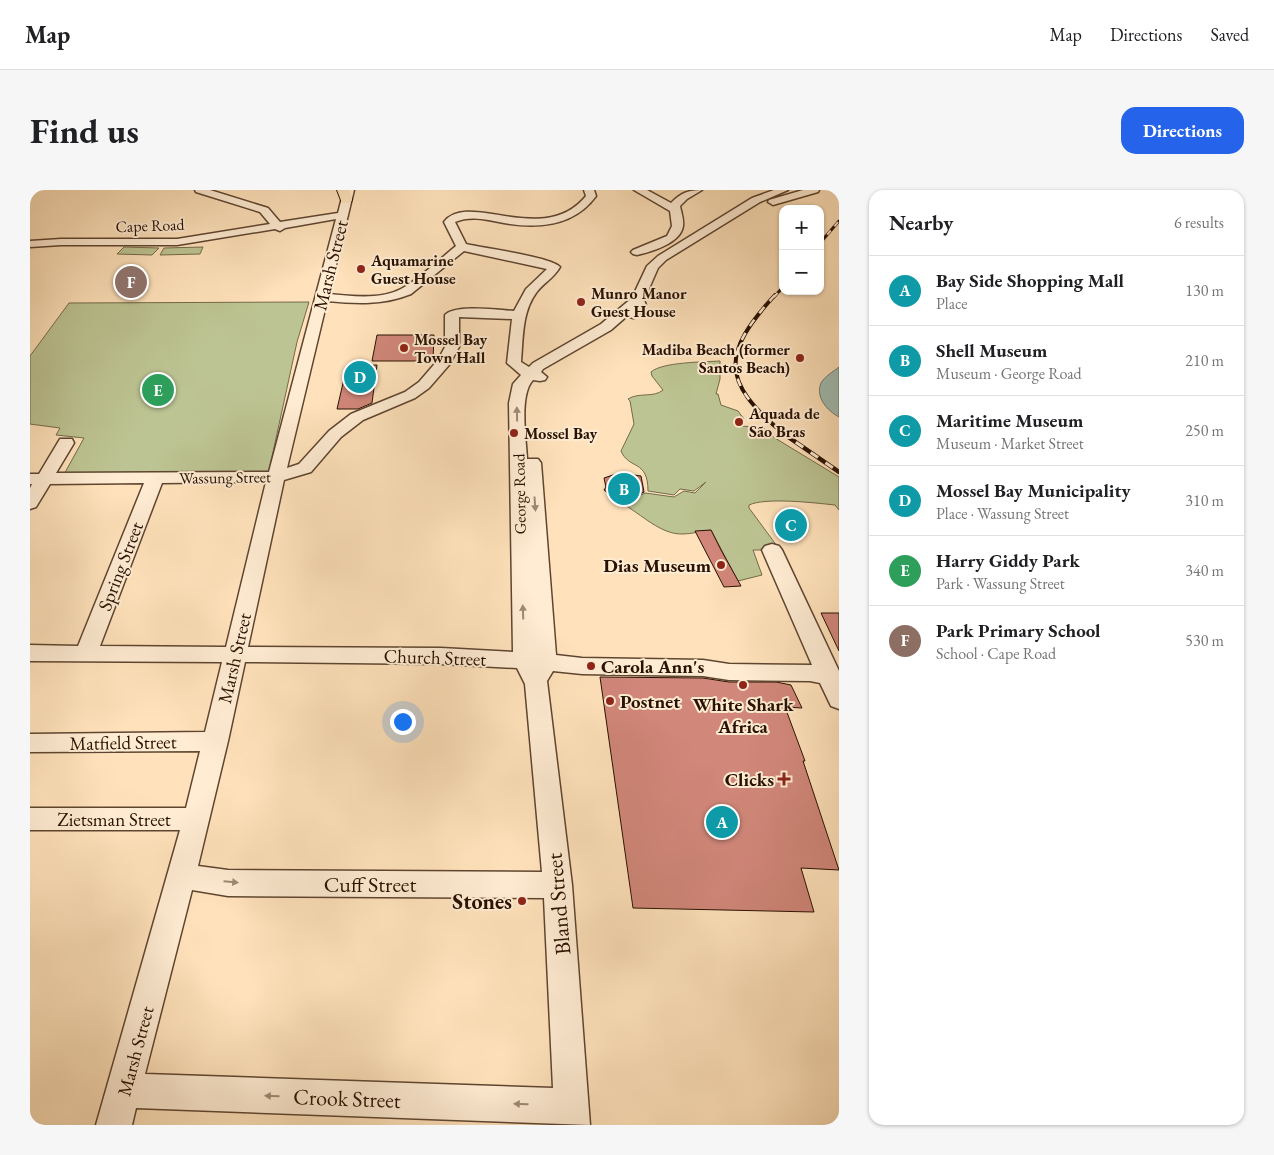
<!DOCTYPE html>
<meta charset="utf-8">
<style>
:root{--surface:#fff;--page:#f6f6f6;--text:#202124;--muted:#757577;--line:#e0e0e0;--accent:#2563eb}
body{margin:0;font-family:"EB Garamond",serif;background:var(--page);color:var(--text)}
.controls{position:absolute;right:15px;top:15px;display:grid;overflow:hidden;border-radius:10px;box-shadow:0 1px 4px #0004}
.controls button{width:45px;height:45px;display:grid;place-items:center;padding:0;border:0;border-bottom:1px solid var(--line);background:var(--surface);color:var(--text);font:25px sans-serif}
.you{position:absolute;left:372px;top:531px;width:18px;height:18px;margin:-12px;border:4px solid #fff;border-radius:50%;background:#1a73e8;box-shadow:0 0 0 8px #1a73e833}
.badge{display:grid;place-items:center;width:32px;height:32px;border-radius:50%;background:var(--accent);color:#fff;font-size:16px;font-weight:700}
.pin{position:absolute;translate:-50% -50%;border:2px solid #fff;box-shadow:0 1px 5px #0006}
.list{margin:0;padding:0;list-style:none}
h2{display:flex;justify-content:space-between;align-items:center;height:65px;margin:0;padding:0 20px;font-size:21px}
h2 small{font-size:16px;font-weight:400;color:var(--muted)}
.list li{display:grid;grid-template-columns:32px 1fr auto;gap:15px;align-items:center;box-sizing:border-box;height:70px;padding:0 20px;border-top:1px solid var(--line)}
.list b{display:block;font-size:19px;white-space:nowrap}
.list p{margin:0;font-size:16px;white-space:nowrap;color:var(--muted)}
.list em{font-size:16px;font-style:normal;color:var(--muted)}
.map{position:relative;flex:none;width:809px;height:935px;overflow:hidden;border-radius:15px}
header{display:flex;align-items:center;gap:30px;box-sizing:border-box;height:70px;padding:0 25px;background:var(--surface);border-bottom:1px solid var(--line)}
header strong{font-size:24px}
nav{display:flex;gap:28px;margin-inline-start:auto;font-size:18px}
.intro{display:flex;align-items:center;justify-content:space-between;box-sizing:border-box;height:120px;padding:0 30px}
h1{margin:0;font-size:35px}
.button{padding:12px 22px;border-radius:15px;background:var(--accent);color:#fff;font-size:18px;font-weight:700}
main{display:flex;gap:30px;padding:0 30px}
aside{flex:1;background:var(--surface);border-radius:15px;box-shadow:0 1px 4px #0004}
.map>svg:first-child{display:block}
</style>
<header>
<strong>Map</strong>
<nav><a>Map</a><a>Directions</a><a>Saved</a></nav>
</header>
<div class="intro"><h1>Find us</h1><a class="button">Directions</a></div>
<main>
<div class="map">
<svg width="809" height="935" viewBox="0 0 809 935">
<rect width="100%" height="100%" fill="#ffe2bb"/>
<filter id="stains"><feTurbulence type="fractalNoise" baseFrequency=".004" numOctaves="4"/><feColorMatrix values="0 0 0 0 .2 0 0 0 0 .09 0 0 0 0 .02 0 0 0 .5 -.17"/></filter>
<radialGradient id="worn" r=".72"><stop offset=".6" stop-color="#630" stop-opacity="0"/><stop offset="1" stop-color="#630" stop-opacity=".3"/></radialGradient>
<path fill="#bdc493" stroke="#736a4a" d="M94 57 129 58 122 65 87 64Z
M173 57 170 64 130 65 134 58Z
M279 112 267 152 238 285 32 288 54 248 26 245 30 238 0 234V166L39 113Z
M690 171V189L686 204H688L691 215 708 221 714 229 711 230 707 236 733 237 740 245 809 287V320L805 315C786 313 736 307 719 315V318L750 360H723L732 385 708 391 681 340C671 341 662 344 653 344 631 345 611 324 593 314L615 303 644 307 654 301 665 303 676 292 664 301 650 299 644 305 618 301C618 269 599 280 591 261L604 234 600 211 598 209C609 202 624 208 633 200L622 186 621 182C632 172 674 172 690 171Z"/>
<path fill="#a0bdb3" stroke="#70786c" d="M809 177V227C798 221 785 208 791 193 794 187 804 181 809 177Z"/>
<path fill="#d1877a" stroke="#291101" d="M347 145H404L403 171H342Z
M347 175 342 213 328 219H307L317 176Z
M589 283 611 286 614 302 592 313 574 300 576 297 574 288Z
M681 340 691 360 711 396 694 397 665 341Z
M791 423H809V461Z
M570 487 673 488 699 492H746L761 495 772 518 755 517 775 571H773L809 680 771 678 784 722 603 718Z"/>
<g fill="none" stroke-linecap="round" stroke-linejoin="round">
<g stroke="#5e4530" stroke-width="3">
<path id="minor" d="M165 0H180L238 18 250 32 308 23 314 0H324L299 104C322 106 350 110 371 99 388 90 410 69 426 56L414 32C438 0 514 58 556 6L554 0H564L566 6C544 36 509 39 474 33 458 30 441 25 425 32L436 54C453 58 521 67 530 77 524 88 513 93 506 103 492 122 493 149 491 172L499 177 503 173 571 134 602 108 617 76 628 66 722 8 744 0H758L730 12 636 70 628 78 614 110 616 115 608 127 603 128 597 126 581 140 513 179 511 182 517 187 515 190 510 191 503 190C489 205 496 248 497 269H508L511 273 526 465 552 468 673 470 699 474 782 475 732 360 735 356 742 354 749 356 752 360 809 481V519L801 516 790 493 780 491 699 490 673 486 552 484 523 481 517 491 542 695 560 935 106 918 102 935H66L150 640H0V618H156L170 561 0 562V544L175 542 192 472 0 471V455L48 456 114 293 20 294 6 317 0 319V298L2 294H0V284H9L30 249H42L44 253 26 283 239 282 306 29 255 38 250 41 245 39 147 55H31L0 57V51L31 49H147L240 34 230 22 166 2ZM434 61 517 79 496 99 484 121C469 120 425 114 415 125V157L408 170 389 192 375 202 321 224 299 241 269 274 257 278 297 111C327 114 354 115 381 104ZM429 127 482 129 477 173 491 185 483 194 479 213 483 462 411 458 218 457 254 290 281 282 311 247 333 230 385 208 399 198 419 175 429 157ZM236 292 196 457 70 456 132 293ZM215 472 411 474 487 478 495 494 512 682 198 680 168 676 198 551ZM162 700 198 706 514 708 523 898 115 884Z
M604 0H617L641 13C651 3 658 0 672 0L657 9 650 16C651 22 654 29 653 36 651 53 621 62 607 65L603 64 601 62 603 60 637 46 642 36 640 21Z
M773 0H789L788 2 743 15 738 12 739 10Z"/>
</g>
<g stroke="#291101" stroke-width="2">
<path id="major" d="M307 0H319L322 10 320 13H312Z"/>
</g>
<use href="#minor" fill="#ffecd3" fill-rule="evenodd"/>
<use href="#major" fill="#ffe2bb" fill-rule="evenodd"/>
<g stroke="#291101" stroke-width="3">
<path id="rail-far2" d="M790 53 809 31
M744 107 753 97"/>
</g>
<g stroke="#291101" stroke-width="4">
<path id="rail-far1" d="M745 105C692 163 690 191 753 243"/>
</g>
<g stroke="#291101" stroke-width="4.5">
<path id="rail" d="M751 242 809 282"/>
</g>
<use href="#rail-far2" stroke="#ffecd3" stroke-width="2" stroke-dasharray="5.5" stroke-linecap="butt"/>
<use href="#rail-far1" stroke="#ffecd3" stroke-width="2.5" stroke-dasharray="8" stroke-linecap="butt"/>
<use href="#rail" stroke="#ffecd3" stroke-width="3" stroke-dasharray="9" stroke-linecap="butt"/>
</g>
<defs><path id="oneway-solid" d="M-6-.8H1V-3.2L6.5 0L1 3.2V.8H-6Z" transform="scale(1.25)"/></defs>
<g fill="#9f8974">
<use href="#oneway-solid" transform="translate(487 224) rotate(-91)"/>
<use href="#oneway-solid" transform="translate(505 314) rotate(86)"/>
<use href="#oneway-solid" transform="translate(493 422) rotate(-92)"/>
<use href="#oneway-solid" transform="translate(201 692) rotate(5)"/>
<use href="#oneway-solid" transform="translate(242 906) rotate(-178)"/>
<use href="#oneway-solid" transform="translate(491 914) rotate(-178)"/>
</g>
<g fill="#8f2418" stroke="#ffecd3" stroke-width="2">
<circle cx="331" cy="79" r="5"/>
<circle cx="551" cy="112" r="5"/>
<circle cx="374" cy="158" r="5"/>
<circle cx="770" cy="168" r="5"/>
<circle cx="709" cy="232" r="5"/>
<circle cx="484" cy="243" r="5"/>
<circle cx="691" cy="375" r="5"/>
<circle cx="561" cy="476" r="5"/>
<circle cx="713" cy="495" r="5"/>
<circle cx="580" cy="511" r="5"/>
<path d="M751.5 581.5h5v5h5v5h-5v5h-5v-5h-5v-5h5z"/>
<circle cx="492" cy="711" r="5"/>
</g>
<g text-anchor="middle" stroke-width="4" stroke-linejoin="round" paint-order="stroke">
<g font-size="16" fill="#291101" stroke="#ffecd3">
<text transform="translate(120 35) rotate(-2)" y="6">Cape Road</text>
<text transform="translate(195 287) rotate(-1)" y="6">Wassung Street</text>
<text transform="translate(489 304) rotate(-91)" y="6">George Road</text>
</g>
<g font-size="16" font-weight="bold" fill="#291101" stroke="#ffecd3" text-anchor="start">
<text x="341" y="76">Aquamarine<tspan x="341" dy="18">Guest House</tspan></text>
<text x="561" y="109">Munro Manor<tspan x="561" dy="18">Guest House</tspan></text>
<text x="384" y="155">Mossel Bay<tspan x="384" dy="18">Town Hall</tspan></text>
<text x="760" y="165" text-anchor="end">Madiba Beach (former<tspan x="760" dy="18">Santos Beach)</tspan></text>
<text x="719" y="229">Aquada de<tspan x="719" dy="18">São Bras</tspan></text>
<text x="494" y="249">Mossel Bay</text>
</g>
<g font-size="19" fill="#291101" stroke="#ffecd3">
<text transform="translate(300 75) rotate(-76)" y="7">Marsh Street</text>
<text transform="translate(90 376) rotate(-69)" y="7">Spring Street</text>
<text transform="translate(405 467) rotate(2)" y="7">Church Street</text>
<text transform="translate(204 468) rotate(-77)" y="7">Marsh Street</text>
<text transform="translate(93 552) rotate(-1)" y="7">Matfield Street</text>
<text x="84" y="636">Zietsman Street</text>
<text transform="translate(105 861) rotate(-75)" y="7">Marsh Street</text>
</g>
<g font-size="19" font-weight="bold" fill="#291101" stroke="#ffecd3" text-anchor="end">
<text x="681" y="382">Dias Museum</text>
<text x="571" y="483" text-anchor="start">Carola Ann's</text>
<text x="590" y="518" text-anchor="start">Postnet</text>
<text x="713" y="521" text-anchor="middle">White Shark<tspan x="713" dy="22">Africa</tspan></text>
<text x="744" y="596">Clicks</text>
</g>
<g font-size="22" fill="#291101" stroke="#ffecd3">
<text x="340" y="702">Cuff Street</text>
<text transform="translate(528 714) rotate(-95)" y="8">Bland Street</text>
<text transform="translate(317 908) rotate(2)" y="8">Crook Street</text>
</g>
<g font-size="22" font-weight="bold" fill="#291101" stroke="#ffecd3" text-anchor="end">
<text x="482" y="719">Stones</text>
</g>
</g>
<rect width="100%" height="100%" filter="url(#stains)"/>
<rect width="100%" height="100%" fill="url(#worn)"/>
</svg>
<div class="controls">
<button>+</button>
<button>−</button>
</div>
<div class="you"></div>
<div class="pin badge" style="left:692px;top:632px;background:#0f9aa8">A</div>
<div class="pin badge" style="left:594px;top:299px;background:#0f9aa8">B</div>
<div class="pin badge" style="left:761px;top:335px;background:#0f9aa8">C</div>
<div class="pin badge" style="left:330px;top:187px;background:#0f9aa8">D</div>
<div class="pin badge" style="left:128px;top:200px;background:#2e9e5b">E</div>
<div class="pin badge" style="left:101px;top:92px;background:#8d6e63">F</div>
</div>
<aside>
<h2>Nearby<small>6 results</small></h2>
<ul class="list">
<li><span class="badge" style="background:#0f9aa8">A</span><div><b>Bay Side Shopping Mall</b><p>Place</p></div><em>130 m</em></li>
<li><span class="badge" style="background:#0f9aa8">B</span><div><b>Shell Museum</b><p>Museum · George Road</p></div><em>210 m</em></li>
<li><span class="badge" style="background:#0f9aa8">C</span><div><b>Maritime Museum</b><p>Museum · Market Street</p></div><em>250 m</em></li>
<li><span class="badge" style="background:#0f9aa8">D</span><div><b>Mossel Bay Municipality</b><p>Place · Wassung Street</p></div><em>310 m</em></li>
<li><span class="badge" style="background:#2e9e5b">E</span><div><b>Harry Giddy Park</b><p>Park · Wassung Street</p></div><em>340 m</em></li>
<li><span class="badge" style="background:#8d6e63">F</span><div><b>Park Primary School</b><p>School · Cape Road</p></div><em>530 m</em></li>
</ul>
</aside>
</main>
